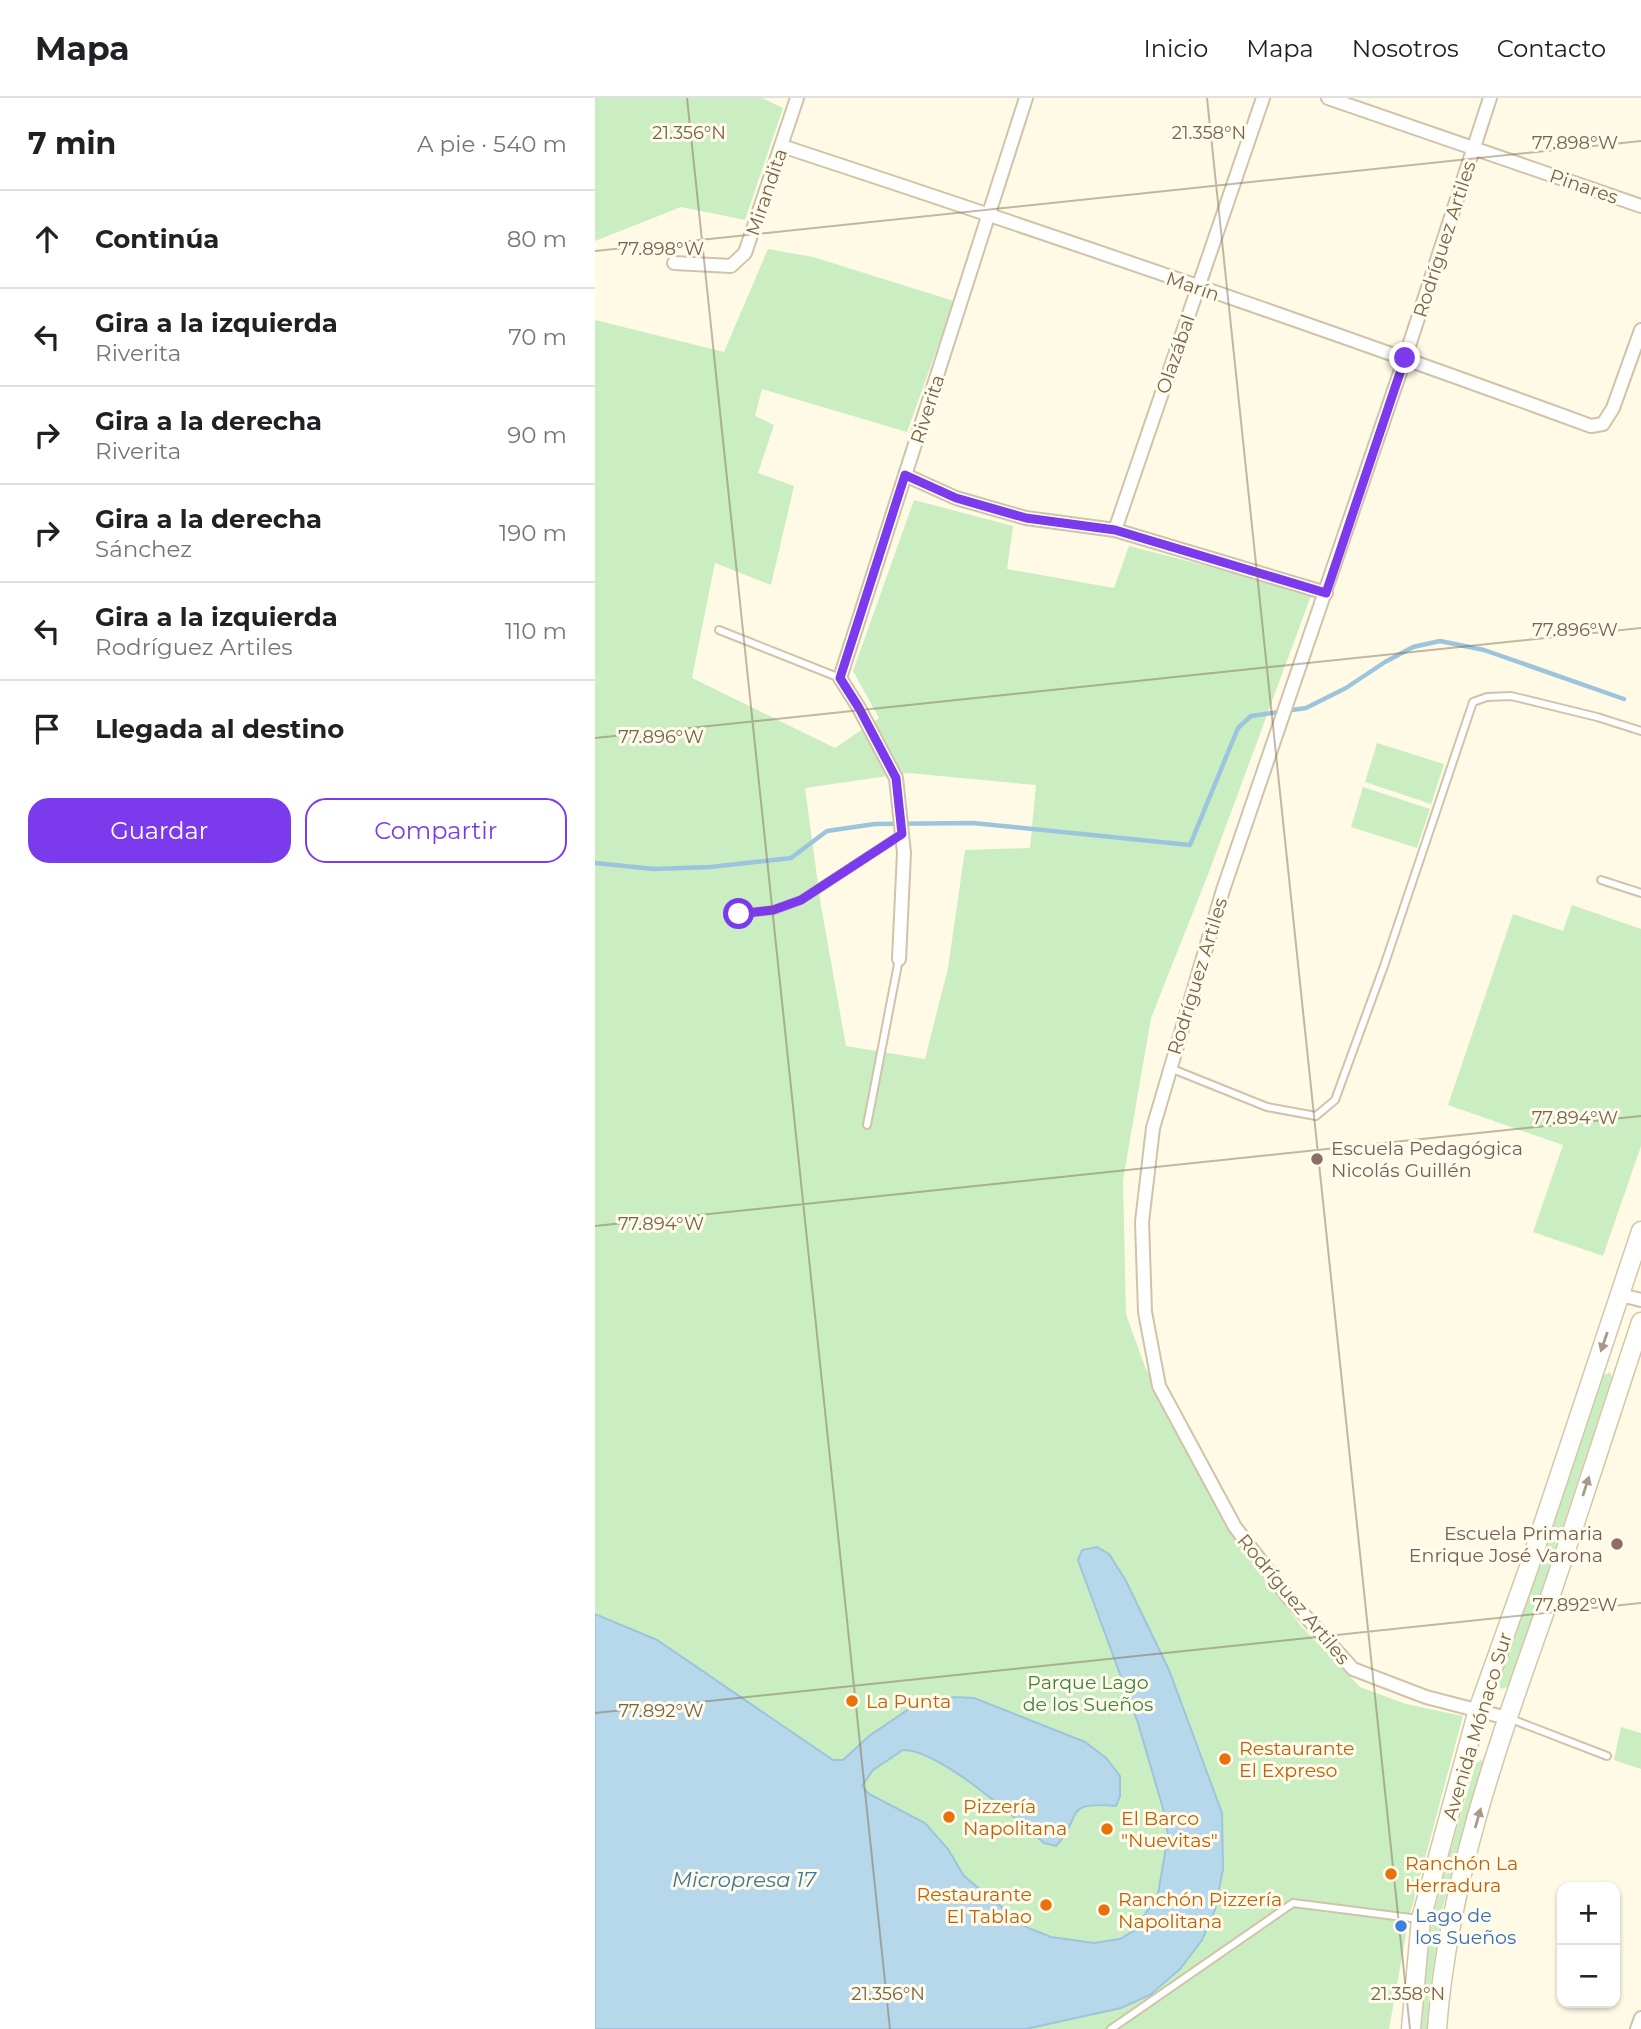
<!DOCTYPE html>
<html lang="es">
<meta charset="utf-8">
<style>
:root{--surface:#fff;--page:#f2f2f2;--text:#202124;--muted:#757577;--line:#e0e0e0;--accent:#7c3aed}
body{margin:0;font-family:Montserrat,sans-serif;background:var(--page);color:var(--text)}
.controls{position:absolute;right:21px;bottom:21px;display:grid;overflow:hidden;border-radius:14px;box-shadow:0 2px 5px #0004}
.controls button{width:63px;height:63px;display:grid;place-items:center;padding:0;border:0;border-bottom:2px solid var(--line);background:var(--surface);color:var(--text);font:35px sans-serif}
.stop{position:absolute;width:21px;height:21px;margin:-16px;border:5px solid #7c3aed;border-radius:50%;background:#fff}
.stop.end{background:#7c3aed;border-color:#fff;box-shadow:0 2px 7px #0008}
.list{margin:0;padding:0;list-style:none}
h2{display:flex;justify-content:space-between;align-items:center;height:91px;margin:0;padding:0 28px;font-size:30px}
h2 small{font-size:23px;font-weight:400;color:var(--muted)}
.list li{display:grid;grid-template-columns:46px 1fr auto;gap:21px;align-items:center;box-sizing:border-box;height:98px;padding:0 28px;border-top:2px solid var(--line)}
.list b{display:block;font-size:26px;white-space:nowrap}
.list p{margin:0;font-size:23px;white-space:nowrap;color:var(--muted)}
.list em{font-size:23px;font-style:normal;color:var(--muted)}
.actions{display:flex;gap:14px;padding:21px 28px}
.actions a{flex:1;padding:16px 0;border:2px solid var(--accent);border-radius:21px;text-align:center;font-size:24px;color:var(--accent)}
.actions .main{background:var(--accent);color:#fff}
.icon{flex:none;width:38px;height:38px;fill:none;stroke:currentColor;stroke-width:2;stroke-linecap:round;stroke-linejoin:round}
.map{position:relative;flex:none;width:1046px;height:1931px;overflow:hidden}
header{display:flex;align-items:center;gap:42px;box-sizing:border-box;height:98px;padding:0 35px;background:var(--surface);border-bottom:2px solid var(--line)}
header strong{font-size:33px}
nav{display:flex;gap:38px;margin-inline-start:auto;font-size:24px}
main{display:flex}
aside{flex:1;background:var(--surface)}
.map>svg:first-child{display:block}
</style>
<header>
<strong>Mapa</strong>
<nav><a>Inicio</a><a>Mapa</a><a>Nosotros</a><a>Contacto</a></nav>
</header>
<main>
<aside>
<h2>7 min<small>A pie · 540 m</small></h2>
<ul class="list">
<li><svg class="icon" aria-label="ahead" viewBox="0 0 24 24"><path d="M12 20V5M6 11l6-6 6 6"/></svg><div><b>Continúa</b></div><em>80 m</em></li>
<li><svg class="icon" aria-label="left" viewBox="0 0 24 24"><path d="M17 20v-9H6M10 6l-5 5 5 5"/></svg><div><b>Gira a la izquierda</b><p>Riverita</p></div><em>70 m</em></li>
<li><svg class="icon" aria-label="right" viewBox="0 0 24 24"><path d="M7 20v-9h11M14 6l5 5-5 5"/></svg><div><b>Gira a la derecha</b><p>Riverita</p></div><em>90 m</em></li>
<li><svg class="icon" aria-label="right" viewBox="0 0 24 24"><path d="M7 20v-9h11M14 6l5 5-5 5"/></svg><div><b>Gira a la derecha</b><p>Sánchez</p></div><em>190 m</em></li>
<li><svg class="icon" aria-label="left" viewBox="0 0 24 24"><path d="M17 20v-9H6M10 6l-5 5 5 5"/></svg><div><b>Gira a la izquierda</b><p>Rodríguez Artiles</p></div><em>110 m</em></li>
<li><svg class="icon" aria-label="arrive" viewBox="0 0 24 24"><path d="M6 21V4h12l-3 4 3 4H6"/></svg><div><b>Llegada al destino</b></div></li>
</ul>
<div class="actions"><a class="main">Guardar</a><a>Compartir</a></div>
</aside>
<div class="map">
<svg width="1046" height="1931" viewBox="0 0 1046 1931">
<rect width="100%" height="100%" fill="#fefae5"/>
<path fill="#caeec1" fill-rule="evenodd" d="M0 0H167L188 10 150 122 86 109 0 143Z
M173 151 218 159 359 203 312 334 167 291 160 318 179 327 163 375 199 388 176 487 120 465 97 580 240 650 284 620 258 573 319 402 418 428 412 471 519 490 534 448 717 495 614 774 556 920 528 1082 531 1216 550 1269 656 1464 706 1528 765 1589 811 1606 868 1618 814 1820 794 1931H408L401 1803 369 1778 353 1751 330 1725 274 1696 238 1662 62 1542 0 1516V222L129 254ZM313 675 441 687 435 750 370 752 353 870 330 961 251 948 226 808 210 690Z
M782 645 849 666 836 706 770 684Z
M768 689 835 711 822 750 756 729Z
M977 807 1046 831V1048L1008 1158 938 1134 968 1047 853 1007 918 816 968 833Z
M1015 1274 1017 1279 915 1588 906 1591 903 1586 1008 1278Z
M1026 1629 1046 1635V1671L1019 1662Z
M887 1662 891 1667 848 1808 834 1896 832 1931H823C826 1840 856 1752 881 1665Z"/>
<path fill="#b7d8ea" stroke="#9cc5dd" stroke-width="2" d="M502 1449 514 1456 531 1483 574 1572 627 1715 628 1771 620 1812 607 1842 585 1871 555 1897 526 1910 431 1931H0V1516L62 1542 238 1662H248L274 1638 320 1607 359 1599 379 1600 490 1644 511 1660 525 1678V1698L521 1708C466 1703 489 1718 461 1748L449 1745C421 1721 344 1651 308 1652L278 1672 267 1688 274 1696 330 1725 353 1751 369 1778 431 1829 456 1839 499 1845 525 1841 540 1832 563 1796 573 1738 569 1714 543 1625 483 1462 487 1452Z"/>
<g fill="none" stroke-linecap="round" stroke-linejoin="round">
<path stroke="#9cc5dd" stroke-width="4.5" d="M0 765 59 771 115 769 196 760 232 733 280 726 378 725 595 747 643 630 656 618 711 610 751 590 790 564 818 549 845 543 889 552 1029 601"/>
<g stroke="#d1c3a9" stroke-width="10">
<path id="lane" d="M124 532 245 580
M1006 782 1046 795
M144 816 179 812 206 802 307 736
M575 970 672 1009 721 1018 740 1002 789 868 878 604 892 599 916 598 1002 619 1046 633
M272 1027 304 861
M916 1621 1012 1658
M516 1931 698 1805 824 1821"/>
</g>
<g stroke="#d1c3a9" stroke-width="16">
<path id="street" d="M733 0 1046 108
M895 0 810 260 628 792 558 1030 547 1124 550 1214 564 1288 640 1429 693 1499 758 1571 831 1599 912 1620
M187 48C458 137 728 230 996 328L1008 326 1018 310 1046 232
M79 165 136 168 150 155 202 0
M310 377 361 400 431 420 520 432 731 495
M520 432 668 0
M304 861 309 755 301 680 264 610 245 580 431 0
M1025 1197 1046 1202
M1042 1931 1046 1920"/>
</g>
<g stroke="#d5c6a6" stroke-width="21">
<path id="secondary" d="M816 1931 826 1821 883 1612 934 1469 1046 1133
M842 1931C853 1781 906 1637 956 1496 987 1406 1016 1314 1046 1224"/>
</g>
<use href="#lane" stroke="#fff" stroke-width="6"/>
<use href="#street" stroke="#fff" stroke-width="12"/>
<use href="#secondary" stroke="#fff" stroke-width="18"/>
</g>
<defs><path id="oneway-solid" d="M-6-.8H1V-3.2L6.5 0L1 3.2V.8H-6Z" transform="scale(1.75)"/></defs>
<g fill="#a99a87">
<use href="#oneway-solid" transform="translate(1009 1244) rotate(109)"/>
<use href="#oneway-solid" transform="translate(991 1388) rotate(-72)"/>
<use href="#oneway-solid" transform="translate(883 1720) rotate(-74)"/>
</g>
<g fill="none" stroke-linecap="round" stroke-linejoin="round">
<path stroke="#7c3aed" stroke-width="9" d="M144 816 178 812 206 802 307 736 301 680 264 610 245 580 310 377 361 400 431 420 520 432 731 495 810 260"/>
</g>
<path fill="none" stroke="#7a6447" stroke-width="2" stroke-opacity="0.45" d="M92 0 295 1931M612 0 815 1931M0 153 1046 43M0 640 1046 530M0 1128 1046 1018M0 1615 1046 1505"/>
<g fill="#8d6e63" stroke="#fffced" stroke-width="2.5">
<circle cx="722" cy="1061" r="7"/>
<circle cx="1022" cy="1446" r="7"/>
</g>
<g fill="#e8710a" stroke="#fffced" stroke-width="2.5">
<circle cx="257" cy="1603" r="7"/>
<circle cx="630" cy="1661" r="7"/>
<circle cx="354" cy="1719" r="7"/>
<circle cx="512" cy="1731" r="7"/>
<circle cx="796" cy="1776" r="7"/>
<circle cx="451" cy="1807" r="7"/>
<circle cx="509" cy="1812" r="7"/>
</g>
<circle fill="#3f7fe0" stroke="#fffced" stroke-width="2.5" cx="806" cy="1828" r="7"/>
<g text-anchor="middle" stroke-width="6" stroke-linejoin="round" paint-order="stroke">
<g font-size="19" fill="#7a6447" stroke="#fffced">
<text transform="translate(989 88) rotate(19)" y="7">Pinares</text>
<text transform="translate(171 94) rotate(-71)" y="7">Mirandita</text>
<text transform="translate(849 141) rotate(-72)" y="7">Rodríguez Artiles</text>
<text transform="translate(598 188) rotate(19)" y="7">Marín</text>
<text transform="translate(580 256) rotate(-71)" y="7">Olazábal</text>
<text transform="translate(332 311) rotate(-72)" y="7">Riverita</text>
<text transform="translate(602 878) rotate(-73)" y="7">Rodríguez Artiles</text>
<text transform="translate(699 1501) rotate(50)" y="7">Rodríguez Artiles</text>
<text transform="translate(882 1628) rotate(-73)" y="7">Avenida Mónaco Sur</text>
</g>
<g font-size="19" fill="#785e54" stroke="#fffced" text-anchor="start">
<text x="736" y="1057">Escuela Pedagógica<tspan x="736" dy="22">Nicolás Guillén</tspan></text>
<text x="1008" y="1442" text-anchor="end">Escuela Primaria<tspan x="1008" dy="22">Enrique José Varona</tspan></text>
</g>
<g font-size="19" fill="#42823d" stroke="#fffced">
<text x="493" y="1591">Parque Lago<tspan x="493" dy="22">de los Sueños</tspan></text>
</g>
<g font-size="19" fill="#c56008" stroke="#fffced" text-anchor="start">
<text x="271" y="1610">La Punta</text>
<text x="644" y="1657">Restaurante<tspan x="644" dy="22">El Expreso</tspan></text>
<text x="368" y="1715">Pizzería<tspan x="368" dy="22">Napolitana</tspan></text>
<text x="526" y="1727">El Barco<tspan x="526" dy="22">"Nuevitas"</tspan></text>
<text x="810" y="1772">Ranchón La<tspan x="810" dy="22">Herradura</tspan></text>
<text x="437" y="1803" text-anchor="end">Restaurante<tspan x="437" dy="22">El Tablao</tspan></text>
<text x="523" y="1808">Ranchón Pizzería<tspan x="523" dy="22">Napolitana</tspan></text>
</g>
<g font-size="19" fill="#366cbe" stroke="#fffced" text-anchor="start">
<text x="820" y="1824">Lago de<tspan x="820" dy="22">los Sueños</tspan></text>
</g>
<g font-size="21" font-style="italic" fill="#417697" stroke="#fffced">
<text x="149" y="1789">Micropresa 17</text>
</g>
</g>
<g font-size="18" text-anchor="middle" fill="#7a6447" stroke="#fffced" stroke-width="6" stroke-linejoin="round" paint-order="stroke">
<text x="94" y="41">21.356°N</text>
<text x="614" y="41">21.358°N</text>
<text x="980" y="51">77.898°W</text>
<text x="66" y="157">77.898°W</text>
<text x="980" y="538">77.896°W</text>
<text x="66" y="645">77.896°W</text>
<text x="980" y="1026">77.894°W</text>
<text x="66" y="1132">77.894°W</text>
<text x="980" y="1513">77.892°W</text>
<text x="66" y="1619">77.892°W</text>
<text x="293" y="1902">21.356°N</text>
<text x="813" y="1902">21.358°N</text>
</g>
</svg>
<div class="controls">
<button>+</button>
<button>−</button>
</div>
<div class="stop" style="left:144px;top:816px"></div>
<div class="stop end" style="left:810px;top:260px"></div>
</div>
</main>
